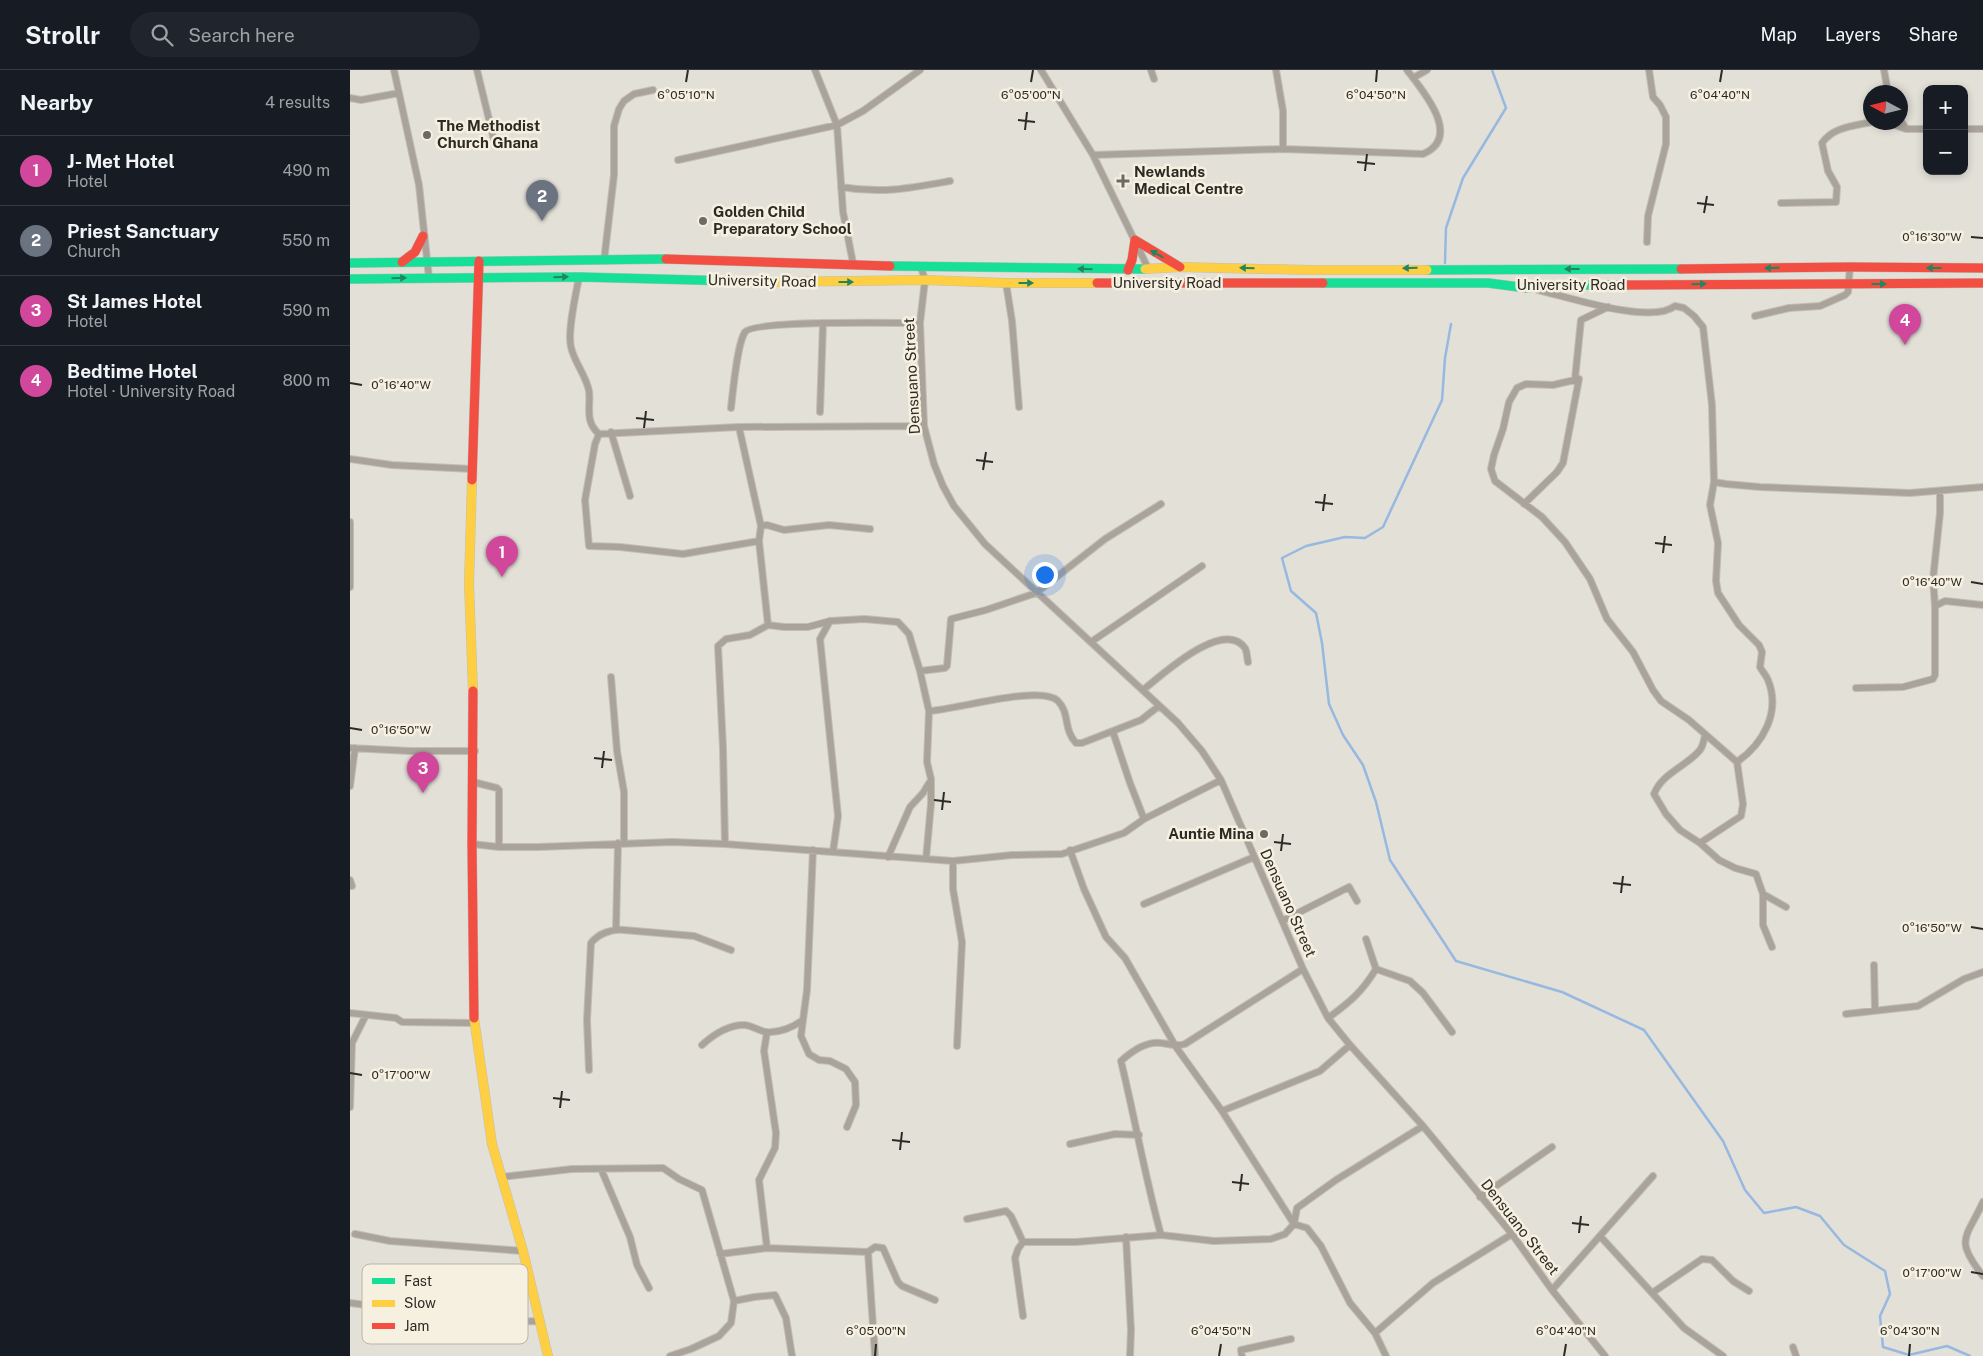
<!DOCTYPE html>
<meta charset="utf-8">
<style>
:root{--surface:#171b24;--page:#20242c;--text:#f1f3f6;--muted:#9ea1a6;--line:#363941;--accent:#6c6a63}
body{margin:0;font-family:"Public Sans",sans-serif;background:var(--page);color:var(--text)}
.controls{position:absolute;right:15px;top:15px;display:grid;overflow:hidden;border-radius:10px;box-shadow:0 2px 8px #0003}
.controls button{width:45px;height:45px;display:grid;place-items:center;padding:0;border:0;border-bottom:1px solid var(--line);background:var(--surface);color:var(--text);font:25px sans-serif}
.compass{position:absolute;left:1513px;top:15px;width:45px;height:45px;border-radius:50%;background:var(--surface);box-shadow:0 2px 8px #0003;rotate:277deg}
.you{position:absolute;left:694px;top:504px;width:18px;height:18px;margin:-12px;border:4px solid #fff;border-radius:50%;background:#1a73e8;box-shadow:0 0 0 8px #1a73e833}
.badge{display:grid;place-items:center;width:32px;height:32px;border-radius:50%;background:var(--accent);color:#fff;font-size:16px;font-weight:700}
.pin{position:absolute;translate:-50% -41px;filter:drop-shadow(0 1px 2px #0008)}
.pin::after{content:'';position:absolute;top:26px;width:18px;height:15px;background:inherit;clip-path:polygon(0 0,100% 0,50% 100%)}
.list{margin:0;padding:0;list-style:none}
h2{display:flex;justify-content:space-between;align-items:center;height:65px;margin:0;padding:0 20px;font-size:21px}
h2 small{font-size:16px;font-weight:400;color:var(--muted)}
.list li{display:grid;grid-template-columns:32px 1fr auto;gap:15px;align-items:center;box-sizing:border-box;height:70px;padding:0 20px;border-top:1px solid var(--line)}
.list b{display:block;font-size:19px;white-space:nowrap}
.list p{margin:0;font-size:16px;white-space:nowrap;color:var(--muted)}
.list em{font-size:16px;font-style:normal;color:var(--muted)}
.icon{flex:none;width:28px;height:28px;fill:none;stroke:currentColor;stroke-width:2;stroke-linecap:round;stroke-linejoin:round}
.map{position:relative;flex:none;width:1633px;height:1286px;overflow:hidden}
header{display:flex;align-items:center;gap:30px;box-sizing:border-box;height:70px;padding:0 25px;background:var(--surface);border-bottom:1px solid var(--line)}
header strong{font-size:24px}
nav{display:flex;gap:28px;margin-inline-start:auto;font-size:18px}
.search{width:350px;height:45px;background:var(--page);display:flex;align-items:center;gap:12px;box-sizing:border-box;padding:0 18px;border-radius:28px;color:var(--muted);font-size:19px}
main{display:flex}
aside{flex:1;background:var(--surface)}
.map>svg:first-child{display:block}
</style>
<header>
<strong>Strollr</strong>
<div class="search"><svg class="icon" aria-label="search" viewBox="0 0 24 24"><circle cx="10" cy="10" r="6"/><path d="M15 15l6 6"/></svg>Search here</div>
<nav><a>Map</a><a>Layers</a><a>Share</a></nav>
</header>
<main>
<aside>
<h2>Nearby<small>4 results</small></h2>
<ul class="list">
<li><span class="badge" style="background:#d1479c">1</span><div><b>J- Met Hotel</b><p>Hotel</p></div><em>490 m</em></li>
<li><span class="badge" style="background:#6b7280">2</span><div><b>Priest Sanctuary</b><p>Church</p></div><em>550 m</em></li>
<li><span class="badge" style="background:#d1479c">3</span><div><b>St James Hotel</b><p>Hotel</p></div><em>590 m</em></li>
<li><span class="badge" style="background:#d1479c">4</span><div><b>Bedtime Hotel</b><p>Hotel · University Road</p></div><em>800 m</em></li>
</ul>
</aside>
<div class="map">
<svg width="1633" height="1286" viewBox="0 0 1633 1286">
<rect width="100%" height="100%" fill="#e3e0d8"/>
<g fill="none" stroke-linecap="round" stroke-linejoin="round">
<path stroke="#97b8e0" stroke-width="2.5" d="M1095 193 1096 158 1113 108 1156 38 1142 0
M1101 254 1095 288 1092 330 1033 457 1015 468 995 467 956 476 932 488 941 521 966 543 972 573 979 634 993 665 1013 695 1026 732 1040 790 1106 891 1212 922 1294 960 1373 1071 1395 1120 1414 1143 1446 1137 1470 1146 1494 1175 1535 1201 1540 1224 1530 1246 1533 1277 1559 1285 1597 1276 1620 1286"/>
<g stroke="#c1beb8" stroke-width="8">
<path id="street" d="M44 0 69 115 79 208
M127 0 144 70
M465 0 487 55 493 142 503 193
M691 0 743 85 798 198
M801 0 804 9
M926 0 933 41V79
M1534 0 1538 22
M1063 8 1077 0
M0 28 11 30 49 23
M1550 49 1556 59H1577
M1536 52 1556 59
M1614 59H1633
M743 85 933 79 1073 84C1113 67 1073 21 1057 0
M328 90 487 55 513 41 570 0
M491 117C531 124 561 118 600 111
M1431 133 1486 132 1487 117 1478 101 1472 73C1483 57 1503 56 1522 52
M1297 172 1298 146 1316 74V47L1310 35 1303 27 1299 0
M254 191 264 105V56L269 39 274 31 284 24 303 20
M571 197 575 210 570 253 574 356 584 394 593 416 604 436 635 474 828 653 852 681 871 710 953 899 978 948 1000 975 1073 1056 1162 1164 1202 1220 1255 1286
M229 207C226 224 217 262 221 277 224 292 236 305 239 321 241 337 234 351 249 364L389 357 411 456 409 471 418 555
M656 213 662 251 669 337
M1188 220C1218 227 1301 255 1325 236L1334 238 1344 246 1353 257 1362 335 1364 412 1376 414 1410 417 1560 423 1633 417
M1405 246 1439 238 1470 236 1495 225 1498 222 1500 197
M1225 309 1231 250 1258 237
M381 338C383 321 387 274 395 262 404 250 546 253 570 253
M470 342 473 253
M389 357 574 356
M261 362 280 426
M249 364 245 374 235 430 239 476 270 477 333 484 409 471
M0 389 42 395 122 399
M1364 412 1360 435 1368 473 1366 511 1368 523 1389 555 1409 575 1412 582 1410 597C1412 601 1416 605 1418 610 1431 642 1413 674 1387 692
M1174 434 1207 402 1213 393 1229 309 1203 315 1176 314 1167 318 1159 332 1153 359 1144 385 1141 399 1145 411 1192 447 1215 472 1240 509 1257 549 1283 582 1303 620 1311 631 1339 650 1387 692 1393 734 1391 746 1350 773
M0 452V517
M411 456 417 455 434 460 479 455 520 459
M1585 536 1583 509 1590 443V422
M480 551 470 569 488 746 483 782
M741 572 852 496
M570 601 595 598 597 596 601 549 636 540 686 523 755 469 811 434
M261 607 267 681 274 722V773
M1506 618 1553 617 1583 609 1585 605V536L1595 531 1633 535
M793 620C812 605 873 548 895 578 897 581 897 588 898 592
M579 641C605 640 691 614 708 631 720 643 713 659 726 673H732L791 650 809 636
M763 662 780 713 794 749
M1355 665C1354 670 1353 676 1350 680 1337 696 1312 703 1304 724L1316 744 1330 760 1350 773 1369 790 1385 798 1406 804 1413 824V855L1422 877
M0 678 60 681H125
M123 712 147 718 149 720V777
M0 716 5 678
M122 774 149 777H188L322 772 375 774 603 791 662 785 712 784 774 763 794 749 871 710
M375 774 373 678 368 576 376 569 400 565 418 555 434 557H458L480 551 514 549 548 552 559 564 570 601 579 641 577 692 581 709V734L576 789
M720 780 734 819 756 867 775 888 826 977 872 1041 944 1154 957 1158 971 1176 1000 1233 1025 1263 1036 1286
M538 787 560 737 573 723 579 713
M603 791V819L612 872 607 976
M0 810 2 816
M1413 824 1436 837
M794 834 904 787
M932 851 999 817 1007 831
M266 859 268 773
M1016 869 1026 899 1060 911 1073 923 1102 962
M1524 895 1525 940
M0 943 46 948 52 952 124 953
M1496 944 1568 936 1614 909 1633 902
M978 948C1000 932 1012 922 1026 899
M453 950 451 966 459 984 469 990 480 991 496 999 505 1012 506 1035 497 1057
M352 975C363 965 378 955 394 955 401 955 409 961 416 962 429 963 443 957 453 950L457 920 463 780
M239 1000 237 950 241 873C249 863 262 859 274 860L344 866 381 880
M0 1037 2 973 16 945
M872 1041 970 1001 1000 975
M720 1074 765 1064 789 1065
M251 1099 280 1167 287 1195 299 1218
M152 1107 222 1099 313 1098 329 1109 352 1120 384 1231 381 1253 369 1266 341 1279 320 1286
M1130 1127 1202 1077
M1633 1132C1616 1169 1604 1169 1633 1206
M617 1149 656 1141 661 1146 673 1172
M5 1164 40 1171 173 1181
M811 1165C795 1107 785 1049 771 991 782 981 796 971 811 973 821 974 825 977 835 974L953 899
M1250 1166 1334 1258 1373 1286
M776 1167 781 1260 780 1286
M673 1172H726L811 1165 864 1171 921 1169 935 1164 944 1154 947 1138 986 1110 1073 1056
M673 1172 668 1179 665 1188 673 1246
M417 1178 409 1110 425 1078 426 1063 414 981 417 962
M518 1182 525 1286
M370 1184 417 1178 518 1182 525 1177 533 1178 548 1212 552 1216 585 1230
M1202 1220 1303 1106
M1302 1223 1352 1189 1362 1190 1383 1211 1399 1221
M384 1231 404 1227 425 1225 436 1248 442 1286
M0 1233 155 1252 189 1251
M1025 1263 1083 1213 1162 1164
M1443 1277 1446 1286
M892 1286 891 1280 941 1269"/>
</g>
<g stroke="#c1beb8" stroke-width="10">
<path id="fast" d="M0 193 316 189
M540 196 795 199
M1077 200 1331 199
M0 209 229 207 424 212
M973 213H1138L1177 218 1203 215H1278"/>
</g>
<g stroke="#c1beb8" stroke-width="10">
<path id="slow" d="M795 199 830 197 959 200H1077
M424 212 575 210 656 213H747
M122 410 119 514 123 621
M124 948 142 1074 173 1181 198 1286"/>
</g>
<g stroke="#c1beb8" stroke-width="10">
<path id="jam" d="M316 189 540 196
M52 192 65 182 73 166
M1331 199 1500 197 1633 198
M778 200 782 190 785 170 830 197
M747 213H973
M1278 215 1633 213
M122 410 129 191
M123 621 122 774 124 948"/>
</g>
<use href="#street" stroke="#a9a39a" stroke-width="6"/>
<use href="#fast" stroke="#16e098" stroke-width="9"/>
<use href="#slow" stroke="#ffcf43" stroke-width="9"/>
<use href="#jam" stroke="#f24e42" stroke-width="9"/>
</g>
<defs><path id="oneway-solid" d="M-6-.8H1V-3.2L6.5 0L1 3.2V.8H-6Z" transform="scale(1.25)"/></defs>
<g fill="#21855e">
<use href="#oneway-solid" transform="translate(807 184) rotate(-150)"/>
<use href="#oneway-solid" transform="translate(897 198) rotate(-179)"/>
<use href="#oneway-solid" transform="translate(1060 198) rotate(179)"/>
<use href="#oneway-solid" transform="translate(1422 198) rotate(179)"/>
<use href="#oneway-solid" transform="translate(1584 198) rotate(-180)"/>
<use href="#oneway-solid" transform="translate(735 199) rotate(-179)"/>
<use href="#oneway-solid" transform="translate(1222 199) rotate(-180)"/>
<use href="#oneway-solid" transform="translate(211 207) rotate(-1)"/>
<use href="#oneway-solid" transform="translate(49 208) rotate(-1)"/>
<use href="#oneway-solid" transform="translate(496 212)"/>
<use href="#oneway-solid" transform="translate(676 213)"/>
<use href="#oneway-solid" transform="translate(1349 214) rotate(-1)"/>
<use href="#oneway-solid" transform="translate(1529 214)"/>
</g>
<path fill="none" stroke="#2c2a24" stroke-width="2" d="M336 12 338 0M681 12 683 0M1026 12 1027 0M1370 12 1372 0M668 50 685 52M675 60 677 42M1007 92 1025 94M1015 101 1017 84M1347 133 1364 135M1354 143 1357 126M1621 167 1633 168M0 313 12 315M286 348 304 350M294 358 296 341M626 390 643 392M633 400 636 382M965 432 983 434M973 441 975 424M1305 473 1322 475M1313 483 1315 466M1621 512 1633 514M0 658 12 660M244 688 262 690M252 698 254 681M584 730 601 732M592 740 594 722M924 772 941 774M931 781 933 764M1263 813 1281 815M1271 823 1273 806M1621 857 1633 859M0 1003 12 1005M203 1028 220 1030M210 1038 212 1021M542 1070 560 1072M550 1080 552 1062M882 1112 899 1114M890 1121 892 1104M1222 1153 1239 1155M1229 1163 1231 1146M1621 1202 1633 1204M525 1286 526 1274M869 1286 871 1274M1214 1286 1216 1274M1559 1286 1560 1274"/>
<g fill="#6c6a63" stroke="#f6f0e0" stroke-width="2">
<circle cx="77" cy="65" r="5"/>
<path d="M770.5 103.5h5v5h5v5h-5v5h-5v-5h-5v-5h5z"/>
<circle cx="353" cy="151" r="5"/>
<circle cx="914" cy="764" r="5"/>
</g>
<g text-anchor="middle" stroke-width="5" stroke-linejoin="round" paint-order="stroke">
<g font-size="15" font-weight="bold" fill="#2c2a24" stroke="#f6f0e0" text-anchor="start">
<text x="87" y="61">The Methodist<tspan x="87" dy="17">Church Ghana</tspan></text>
<text x="784" y="107">Newlands<tspan x="784" dy="17">Medical Centre</tspan></text>
<text x="363" y="147">Golden Child<tspan x="363" dy="17">Preparatory School</tspan></text>
<text x="904" y="769" text-anchor="end">Auntie Mina</text>
</g>
<g font-size="15" fill="#2c2a24" stroke="#f6f0e0">
<text transform="translate(412 211) rotate(1)" y="5">University Road</text>
<text x="817" y="218">University Road</text>
<text x="1221" y="220">University Road</text>
<text transform="translate(562 306) rotate(-93)" y="5">Densuano Street</text>
<text transform="translate(938 833) rotate(66)" y="5">Densuano Street</text>
<text transform="translate(1170 1157) rotate(52)" y="5">Densuano Street</text>
</g>
</g>
<rect x="12" y="1194" width="166" height="80" rx="8" fill="#f6f0e0" stroke="#b9b5a8" stroke-width="1"/>
<rect x="22" y="1208" width="23" height="6" fill="#16e098"/>
<rect x="22" y="1230" width="23" height="7" fill="#ffcf43"/>
<rect x="22" y="1253" width="23" height="6" fill="#f24e42"/>
<g font-size="14" fill="#2c2a24">
<text x="54" y="1216">Fast</text>
<text x="54" y="1238">Slow</text>
<text x="54" y="1261">Jam</text>
</g>
<g font-size="12" text-anchor="middle" fill="#2c2a24" stroke="#f6f0e0" stroke-width="5" stroke-linejoin="round" paint-order="stroke">
<text x="336" y="29">6°05'10"N</text>
<text x="681" y="29">6°05'00"N</text>
<text x="1026" y="29">6°04'50"N</text>
<text x="1370" y="29">6°04'40"N</text>
<text x="1582" y="171">0°16'30"W</text>
<text x="51" y="319">0°16'40"W</text>
<text x="1582" y="516">0°16'40"W</text>
<text x="51" y="664">0°16'50"W</text>
<text x="1582" y="862">0°16'50"W</text>
<text x="51" y="1009">0°17'00"W</text>
<text x="1582" y="1207">0°17'00"W</text>
<text x="526" y="1265">6°05'00"N</text>
<text x="871" y="1265">6°04'50"N</text>
<text x="1216" y="1265">6°04'40"N</text>
<text x="1560" y="1265">6°04'30"N</text>
</g>
</svg>
<div class="controls">
<button>+</button>
<button>−</button>
</div>
<svg class="compass" viewBox="-18 -18 36 36"><path d="M0-13l5 13h-10z" fill="#e53935"/><path d="M0 13l5-13h-10z" fill="#9ea1a6"/></svg>
<div class="you"></div>
<div class="pin badge" style="left:152px;top:507px;background:#d1479c">1</div>
<div class="pin badge" style="left:192px;top:151px;background:#6b7280">2</div>
<div class="pin badge" style="left:73px;top:723px;background:#d1479c">3</div>
<div class="pin badge" style="left:1555px;top:275px;background:#d1479c">4</div>
</div>
</main>
